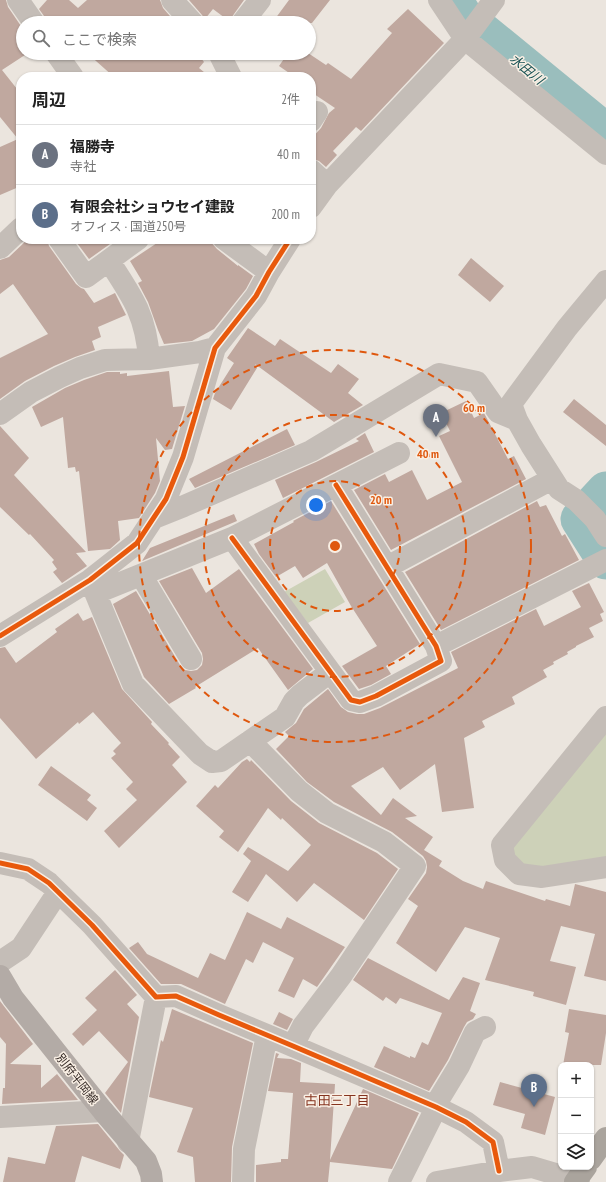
<!DOCTYPE html>
<html lang="ja">
<meta charset="utf-8">
<style>
:root{--surface:#fff;--page:#f2f2f2;--text:#222;--muted:#767676;--line:#e0e0e0;--accent:#0f766e}
body{margin:0;font-family:"PT Sans Narrow","Noto Sans JP",sans-serif;background:var(--page);color:var(--text)}
.controls{position:absolute;right:12px;bottom:12px;display:grid;overflow:hidden;border-radius:8px;box-shadow:0 1px 3px #0004}
.controls button{width:36px;height:36px;display:grid;place-items:center;padding:0;border:0;border-bottom:1px solid var(--line);background:var(--surface);color:var(--text);font:20px sans-serif}
.you{position:absolute;left:316px;top:505px;width:14px;height:14px;margin:-10px;border:3px solid #fff;border-radius:50%;background:#1a73e8;box-shadow:0 0 0 6px #1a73e833}
.badge{display:grid;place-items:center;width:26px;height:26px;border-radius:50%;background:var(--accent);color:#fff;font-size:13px;font-weight:700}
.pin{position:absolute;translate:-50% -33px;filter:drop-shadow(0 1px 2px #0008)}
.pin::after{content:'';position:absolute;top:21px;width:14px;height:12px;background:inherit;clip-path:polygon(0 0,100% 0,50% 100%)}
.list{margin:0;padding:0;list-style:none}
h2{display:flex;justify-content:space-between;align-items:center;height:52px;margin:0;padding:0 16px;font-size:17px}
h2 small{font-size:13px;font-weight:400;color:var(--muted)}
.list li{display:grid;grid-template-columns:26px 1fr auto;gap:12px;align-items:center;box-sizing:border-box;height:60px;padding:0 16px;border-top:1px solid var(--line)}
.list b{display:block;font-size:15px;white-space:nowrap}
.list p{margin:0;font-size:13px;white-space:nowrap;color:var(--muted)}
.list em{font-size:13px;font-style:normal;color:var(--muted)}
.icon{flex:none;width:22px;height:22px;fill:none;stroke:currentColor;stroke-width:2;stroke-linecap:round;stroke-linejoin:round}
.map{position:relative;flex:none;width:606px;height:1182px;overflow:hidden}
.search{position:absolute;background:var(--surface);box-shadow:0 1px 3px #0004;left:16px;top:16px;width:300px;height:44px;display:flex;align-items:center;gap:10px;box-sizing:border-box;padding:0 14px;border-radius:22px;color:var(--muted);font-size:15px}
.panel{position:absolute;background:var(--surface);box-shadow:0 1px 3px #0004;left:16px;top:72px;width:300px;height:172px;border-radius:16px}
.map>svg:first-child{display:block}
</style>
<div class="map">
<svg width="606" height="1182" viewBox="0 0 606 1182">
<rect width="100%" height="100%" fill="#ebe5de"/>
<path fill="#cdd1b8" d="M325 569 345 602 308 623 284 592Z
M606 732V860L530 871 508 852Z"/>
<g fill="none" stroke-linecap="round" stroke-linejoin="round">
<path stroke="#9abebd" stroke-width="39" d="M453 0 463 16 606 133
M606 491 580 519 606 560"/>
</g>
<path fill="#c0a89f" d="M0 0H6L8 7 23 29V53H28L2 70 21 94V186L0 195V147L18 139 0 117Z
M47 0H69L78 8 87 0H160L163 8 176 23H46L44 16 39 9Z
M189 0H244L229 21 213 9 205 19 202 15Z
M289 0H330L312 23H272Z
M408 9 444 43 361 131 356 127 333 151 337 155 326 167 319 161 311 158V139L321 128 329 113 335 108 311 92V77H295L279 66 288 53H308L326 65 328 63 351 79 392 33 387 29Z
M87 53H204L201 58 204 62 199 68 210 77H114Z
M28 239H47L49 246 76 284 81 288 84 289 94 303 115 293 126 315 98 327 101 337 92 341 95 350 75 357 54 366 25 381 0 399V358L48 334 13 284 0 294V260L9 257Z
M74 239H117L89 259Z
M163 239H208L217 249 238 266V265L253 276 246 289 214 329 192 341 164 344 158 330 148 302 138 283 142 281 130 261Z
M471 258 504 286 490 302 458 275Z
M248 328 275 346 280 339 331 373 338 364 359 379 348 393 363 405 334 422 255 364 257 368 231 410 213 399 215 393 234 363 227 358Z
M169 371 173 407 185 406 172 449 165 450 156 438 160 481 155 493 139 518 118 521 120 540 110 549 88 551 79 471 76 472 75 467 68 468 63 417 41 427 32 407 65 388 84 380 107 372H120V374L127 373V376Z
M574 399 606 425V446L563 412Z
M466 401 474 418 484 413 508 459 514 456 526 479 391 550 354 490 385 474 389 482 412 470 427 500 462 482 439 436 450 431 441 413Z
M0 426 29 458 14 475 86 552 76 553 87 566 62 583 53 572 57 569 52 562 54 560 30 534 29 535 0 507Z
M287 429 295 445 195 488 189 479Z
M365 433 374 452 283 498 275 480 316 462 359 441 356 439Z
M331 501 420 644 386 666 391 674 371 685 359 689 342 666 377 646 351 606 327 563 303 578 295 566 276 577 259 554 254 544 294 522 293 521Z
M537 501 540 507 546 505 562 536 565 534 579 560 441 630 405 572Z
M234 514 237 521 142 561 150 548Z
M192 568 206 593 239 569 313 669 288 690 258 648 195 687 196 688 169 704 144 677 113 604 136 591 180 665 185 670 191 671 197 670 202 665 203 659 202 653 159 581Z
M589 583 604 612 600 614 603 621 589 628 594 637 576 646V647L567 652 568 654 553 662 554 664 543 670 547 677 512 697 515 704 482 721 485 727 464 738 474 808 442 812 435 764 400 790 383 767 351 786 381 815 393 798 417 816 405 818 433 837 424 850 442 861 439 866 463 881 483 889 486 881 545 901 546 899 570 906 575 884 606 892V981L584 976 595 934 561 926 550 961 576 967 566 1005 533 996 534 992 485 980 500 938 465 927 436 972 396 943 418 906 408 899 426 873 427 867 426 861 423 856 392 832 334 802 307 782 276 749 289 736 285 732 296 723 304 709 328 689 341 707 348 712 357 714H364L380 708 458 668 451 652 536 609 544 626 581 607 572 591Z
M78 613 83 621 92 617 122 689 152 722 151 724 169 743 168 744 180 757 172 765 187 782 119 848 104 831 137 800 126 789 133 782 111 758 116 754 113 751 121 743 93 712 79 724 78 722 36 759 0 718V648L5 647 16 663 57 632 55 629Z
M247 759 250 762 251 760 291 801 319 823 377 853 398 869 364 920 314 883 297 902 266 874 248 902 232 892 251 861 243 854 248 847 288 871 311 845 282 818 281 820 268 808 238 852 219 837 224 831 196 806 215 785 218 788 242 762Z
M51 766 91 795 87 800 97 808 87 821 38 785Z
M247 912 281 929 287 917 345 947 317 987 303 979 294 998 278 991 294 958 263 942 253 963 246 959 225 1004 181 984H161L129 948 138 942 147 954 198 978 210 953 225 960Z
M368 958 449 1000 463 977 480 983 470 1011 476 1014 473 1019 467 1022 464 1027 448 1060 429 1091 374 1067 384 1046 410 1058V1056L415 1058 422 1042 428 1045 442 1013 400 998 396 1004 386 997 383 1001 353 980Z
M115 970 137 995 127 1004 139 1017 121 1113 105 1093 128 1062 99 1031 83 1046 72 1034 97 1010 85 998Z
M0 1001 33 1044 10 1064 41 1065V1088L57 1074 78 1100 2 1104 3 1088H5L6 1044 0 1037Z
M172 1009 253 1043 232 1147 231 1182H195L193 1157 177 1152 193 1108 149 1097 161 1040 163 1042Z
M569 1009 606 1015V1033L601 1065H563L569 1033 565 1032Z
M279 1012 293 1019 287 1030 273 1024Z
M276 1053 279 1054 277 1058 291 1059 301 1063 300 1082 335 1084 330 1160 363 1089 419 1113 392 1169 330 1162 328 1182H256V1165L281 1162V1159H288L293 1093 268 1091Z
M500 1082 555 1097 545 1135 521 1128 525 1114 493 1105Z
M98 1124 120 1151 124 1155 120 1169 82 1156 75 1182H3L8 1157 45 1164 56 1126Z"/>
<g fill="none" stroke-linecap="round" stroke-linejoin="round">
<path stroke="#c4bdb7" stroke-width="22" d="M18 0 34 23
M172 0 193 23
M439 0 465 39 606 154
M242 23 260 0
M56 53 73 77
M219 53 231 77
M311 121 317 112
M311 170 327 185
M311 207 327 185 465 39 494 0
M59 239 86 277 138 239
M224 239 269 272
M0 248 21 228
M109 261C132 296 146 315 149 359
M606 281 567 328 511 404 517 420 531 445 559 489 576 500 595 519 606 536
M0 414 31 392 60 377 80 368 105 360 149 359 200 352 215 348
M154 518 184 506 311 451 439 374 477 382 498 412 517 420
M232 538 351 700 360 702 376 696 441 661 436 646 336 485
M387 567 552 479
M141 575 191 659
M90 580 133 684 200 754 212 762 221 761 285 717 294 701 300 695 330 672
M96 593 232 538 399 453
M0 636 90 580 137 543 166 499 183 457 215 348 256 296 269 272 290 239
M436 646 606 560
M606 717 502 845 505 860 519 874 542 877 606 867
M250 741 299 791 327 813 384 842 415 866 341 976 303 1026 293 1046
M0 863 28 869 49 883 92 925 156 997 176 996 219 1015 293 1046 436 1107 466 1122 493 1142 499 1171
M0 962 21 948 58 892
M0 1117 103 1111
M128 1142 156 997
M243 1182 244 1149 267 1035
M399 1182 432 1116 439 1099 459 1066 475 1032 485 1027
M437 1182 499 1171 532 1167 576 1180 579 1182"/>
<path stroke="#b3aba6" stroke-width="22" d="M0 976 13 998 103 1111 146 1161 151 1174 152 1182"/>
<path stroke="#aaa49d" stroke-width="22" d="M591 1159 606 1138
M575 1182 586 1167"/>
<g stroke="#f9efe4" stroke-width="8">
<path id="cycleway" d="M232 538 351 700 360 702 376 696 441 661 436 646 336 485
M0 636 90 580 137 543 166 499 183 457 215 348 256 296 269 272 290 239
M0 863 28 869 49 883 92 925 156 997 176 996 219 1015 293 1046 436 1107 466 1122 493 1142 499 1171"/>
</g>
<use href="#cycleway" stroke="#e8590c" stroke-width="5"/>
</g>
<g fill="none" stroke="#df570d" stroke-width="2" stroke-dasharray="7 5">
<circle cx="335" cy="546" r="65"/>
<circle cx="335" cy="546" r="131"/>
<circle cx="335" cy="546" r="196"/>
</g>
<g text-anchor="middle" stroke-width="3" stroke-linejoin="round" paint-order="stroke">
<g font-size="12" fill="#352a26" stroke="#f9efe4">
<text transform="translate(77 1079) rotate(52)" y="4">別府平岡線</text>
</g>
<g font-size="13" font-style="italic" fill="#1b5456" stroke="#f9efe4">
<text transform="translate(527 69) rotate(39)" y="5">水田川</text>
</g>
<g font-size="13" fill="#85331e" stroke="#f9efe4">
<text x="337" y="1105">古田三丁目</text>
</g>
</g>
<circle cx="335" cy="546" r="6" fill="#df570d" stroke="#f9efe4" stroke-width="2"/>
<g font-size="12" text-anchor="middle" font-weight="bold" fill="#df570d" stroke="#f9efe4" stroke-width="3" stroke-linejoin="round" paint-order="stroke">
<text x="474" y="412">60 m</text>
<text x="428" y="458">40 m</text>
<text x="381" y="504">20 m</text>
</g>
</svg>
<div class="controls">
<button>+</button>
<button>−</button>
<button><svg class="icon" aria-label="layers" viewBox="0 0 24 24"><path d="M12 4l9 5-9 5-9-5zM3 14l9 5 9-5"/></svg></button>
</div>
<div class="you"></div>
<div class="pin badge" style="left:436px;top:437px;background:#6b7280">A</div>
<div class="pin badge" style="left:534px;top:1107px;background:#5c6f8a">B</div>
<div class="search"><svg class="icon" aria-label="search" viewBox="0 0 24 24"><circle cx="10" cy="10" r="6"/><path d="M15 15l6 6"/></svg>ここで検索</div>
<section class="panel">
<h2>周辺<small>2件</small></h2>
<ul class="list">
<li><span class="badge" style="background:#6b7280">A</span><div><b>福勝寺</b><p>寺社</p></div><em>40 m</em></li>
<li><span class="badge" style="background:#5c6f8a">B</span><div><b>有限会社ショウセイ建設</b><p>オフィス · 国道250号</p></div><em>200 m</em></li>
</ul>
</section>
</div>
